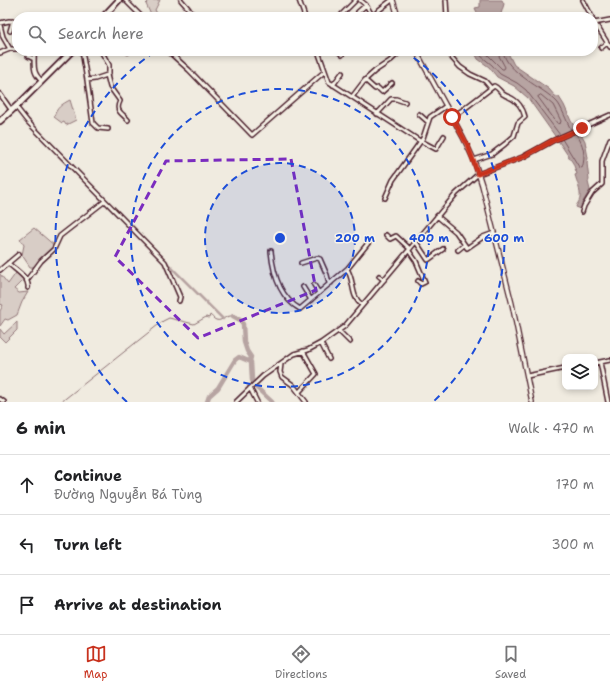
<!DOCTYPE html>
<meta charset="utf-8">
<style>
:root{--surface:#fff;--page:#f2f2f2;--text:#202124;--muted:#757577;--line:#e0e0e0;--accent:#c8321e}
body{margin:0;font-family:"Shantell Sans",sans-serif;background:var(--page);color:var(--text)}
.controls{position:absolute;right:12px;bottom:12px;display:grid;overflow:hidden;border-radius:8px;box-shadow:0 2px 6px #0003}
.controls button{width:36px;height:36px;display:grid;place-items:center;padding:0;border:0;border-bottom:1px solid var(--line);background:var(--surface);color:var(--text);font:20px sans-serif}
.stop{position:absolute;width:12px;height:12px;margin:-9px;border:3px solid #c8321e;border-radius:50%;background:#fff}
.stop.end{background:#c8321e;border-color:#fff;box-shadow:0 1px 4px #0008}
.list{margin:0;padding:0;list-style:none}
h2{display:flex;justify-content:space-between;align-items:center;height:52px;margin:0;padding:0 16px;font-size:17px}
h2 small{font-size:13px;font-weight:400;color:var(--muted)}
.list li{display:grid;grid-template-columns:26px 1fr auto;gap:12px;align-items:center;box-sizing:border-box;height:60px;padding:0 16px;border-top:1px solid var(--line)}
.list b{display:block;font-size:15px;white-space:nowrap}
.list p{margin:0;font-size:13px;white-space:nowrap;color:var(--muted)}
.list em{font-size:13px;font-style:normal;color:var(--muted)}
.icon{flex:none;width:22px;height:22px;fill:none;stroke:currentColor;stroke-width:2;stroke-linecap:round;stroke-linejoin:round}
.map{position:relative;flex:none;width:610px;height:402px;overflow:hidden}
.search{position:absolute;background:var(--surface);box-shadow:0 2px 6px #0003;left:12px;right:12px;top:12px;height:44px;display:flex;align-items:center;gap:10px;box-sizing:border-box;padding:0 14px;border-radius:16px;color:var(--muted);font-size:15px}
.sheet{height:232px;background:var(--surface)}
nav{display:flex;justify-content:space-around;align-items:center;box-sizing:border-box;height:56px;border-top:1px solid var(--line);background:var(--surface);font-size:11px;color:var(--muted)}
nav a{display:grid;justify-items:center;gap:2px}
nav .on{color:var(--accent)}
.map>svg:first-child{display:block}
</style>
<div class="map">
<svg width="610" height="402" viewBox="0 0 610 402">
<rect width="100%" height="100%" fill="#f0ebe0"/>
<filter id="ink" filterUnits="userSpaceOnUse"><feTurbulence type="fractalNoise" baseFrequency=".025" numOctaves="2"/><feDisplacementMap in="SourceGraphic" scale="8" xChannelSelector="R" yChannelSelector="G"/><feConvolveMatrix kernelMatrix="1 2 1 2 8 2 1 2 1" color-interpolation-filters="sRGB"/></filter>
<g filter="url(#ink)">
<path fill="#d8cdc6" stroke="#917678" d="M150 0H160L155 10 158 15 152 17 146 4Z
M70 100 76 120 66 125 64 122 62 123 54 117C56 108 62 104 70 100Z
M34 228 55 246 33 267H30L22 255 24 245 20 239Z
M16 273 24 279 14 289 19 293 28 292 22 302 17 315 8 320 5 319 0 326V311L3 305 0 304V274L8 284Z
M17 322V330L5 342 0 337V329L4 334Z"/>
<path fill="#b7a4a2" stroke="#8b6f72" d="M480 0H502L504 4 500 17H479L475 8 480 7Z
M474 51H507L514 65 549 89 555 96 559 97 564 105 571 121 576 129 579 130 585 141 588 158 587 163 589 180 588 182 590 190 581 205 582 206 581 209 576 207C577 203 579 203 580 198 581 191 577 182 575 175L577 174 573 163 555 136 528 98 514 86 497 77 489 67 478 59Z"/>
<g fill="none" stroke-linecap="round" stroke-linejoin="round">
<path stroke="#76545b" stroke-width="1" d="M479 51 481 56 492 65 500 74 517 83 526 90 560 135
M484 51 502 69H504L505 67 499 56 498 51
M503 51C506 73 543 87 557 102 561 106 567 122 571 130
M541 95 553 105 561 121 560 124 557 123 538 97Z
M562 139 579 167 582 168C586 157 584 143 575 133"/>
<path stroke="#8b6f72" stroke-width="1" d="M61 402 163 321 169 318 194 324 206 317 209 318 210 315C212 316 213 319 216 320 222 322 225 315 233 316"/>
<path stroke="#b7a4a2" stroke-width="2.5" d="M18 107 33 125 74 167
M164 260 223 319"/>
<path stroke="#b7a4a2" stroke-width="4.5" d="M233 316 240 320 243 324 244 342 247 351 251 357 250 361
M207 402 209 396 218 388 235 360 239 357 251 362 252 380 257 388 272 402"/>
<g stroke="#4a1f2b" stroke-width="6">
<path id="minor" d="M125 0 142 17
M181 0 188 8 194 17
M299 0 305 17
M360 0 366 5 373 17 379 10 392 0
M446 0 447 17
M583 0 592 17
M358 12 366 5
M342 14 356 0
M593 20 610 47
M0 23 9 21 17 22
M594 23 610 20
M0 25 3 37 10 49 0 53
M10 31 13 21
M601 48 607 43
M10 49H17
M34 51C35 64 31 72 42 81
M82 51 87 80 95 79 107 75 110 87 120 101C115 111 121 112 128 120
M101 51 109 65V73L107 75
M127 51 128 52
M168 51 189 70 252 135 325 71
M193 51V52
M318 51 329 82 420 141
M338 51 342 55
M448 51 452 58 460 67 470 74 485 81 491 88
M102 52 109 51
M28 56 34 59
M87 80 93 123 98 128 108 129
M365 80 375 89 378 88 382 92 392 83
M333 85 342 73
M0 94 12 111
M352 97 365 80 375 71 390 61 401 51
M16 107 27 121 165 262 180 297 179 301
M377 114 391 99H396L405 102
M419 114 428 122
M452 117 464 109 494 86C499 88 499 91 503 94 506 96 506 96 509 97 517 100 523 108 525 117L518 123 514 136 505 144 492 154 474 160
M421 141 436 149 444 136
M385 198 393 180 423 138 430 117 446 106
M582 212 584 206 592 193 602 184V161L610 139
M437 216 456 232 467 248 483 237 494 233
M386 235 390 239 396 236 410 249
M416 242 428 260 443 249
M458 250 464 245
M271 251C273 273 280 298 300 309L348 268 369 242
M409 251 416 261 425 282 421 284 418 281
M8 263C15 270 30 278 28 288
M301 263 317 258 320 259 327 275 329 283H331
M347 269C355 281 350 296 362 305
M0 270 19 254
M379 276 384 280
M27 280 41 261 54 249 60 236 105 201
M314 285 319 293
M303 287 311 300
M339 331 350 342
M321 343 329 359
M600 362 608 402
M595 363 610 360
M281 364 280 372 282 377 293 385 306 402
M527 376 565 368
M250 388 257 402
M299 392 316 374 303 351
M0 399 4 402
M236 402 263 376 294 354 308 350 321 343 345 326 456 194 476 176 481 173 523 157 552 141 610 115"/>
</g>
<g stroke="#4a1f2b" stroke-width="6">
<path id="major" d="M393 0 398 17
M416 51 463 137 474 160 482 185 512 304 532 402"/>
</g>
<g stroke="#4a1f2b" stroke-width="8">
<path id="highway" d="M103 17 119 0
M0 121 22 101 72 51"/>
</g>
<use href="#minor" stroke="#f7f3e8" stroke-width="3"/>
<use href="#major" stroke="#f7f3e8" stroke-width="3.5"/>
<use href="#highway" stroke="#f7f3e8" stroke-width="4.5"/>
</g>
</g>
<g fill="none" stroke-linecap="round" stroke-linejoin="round" filter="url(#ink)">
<path stroke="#c8321e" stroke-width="5" d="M452 117 468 146 478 174 523 157 552 141 582 128"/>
</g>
<path fill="none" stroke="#7b2cbf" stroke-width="3" stroke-dasharray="8 5" stroke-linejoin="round" d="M291 159 316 290 198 338 115 257 166 161Z"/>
<circle cx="280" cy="238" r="75" fill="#1d4ed8" fill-opacity=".12"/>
<g fill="none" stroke="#1d4ed8" stroke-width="2" stroke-dasharray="7 5">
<circle cx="280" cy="238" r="75"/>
<circle cx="280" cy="238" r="149"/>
<path d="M127 402A224 224 0 0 1 156 51M245 17A224 224 0 0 1 315 17M404 51A224 224 0 0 1 433 402"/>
</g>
<circle cx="280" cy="238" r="6" fill="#1d4ed8" stroke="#f7f3e8" stroke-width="2"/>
<g font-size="12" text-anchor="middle" font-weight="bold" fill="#1d4ed8" stroke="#f7f3e8" stroke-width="3" stroke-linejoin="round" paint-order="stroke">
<text x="355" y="242">200 m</text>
<text x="429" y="242">400 m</text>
<text x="504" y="242">600 m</text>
</g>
</svg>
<div class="controls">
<button><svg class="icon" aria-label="layers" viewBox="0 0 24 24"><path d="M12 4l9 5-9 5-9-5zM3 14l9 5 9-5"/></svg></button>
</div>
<div class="stop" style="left:452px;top:117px"></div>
<div class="stop end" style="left:582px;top:128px"></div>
<div class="search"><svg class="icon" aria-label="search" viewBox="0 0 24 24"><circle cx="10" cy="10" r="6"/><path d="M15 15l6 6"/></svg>Search here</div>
</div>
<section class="sheet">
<h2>6 min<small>Walk · 470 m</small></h2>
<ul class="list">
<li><svg class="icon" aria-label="ahead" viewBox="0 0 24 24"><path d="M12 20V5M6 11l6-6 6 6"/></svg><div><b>Continue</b><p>Đường Nguyễn Bá Tùng</p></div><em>170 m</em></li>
<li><svg class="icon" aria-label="left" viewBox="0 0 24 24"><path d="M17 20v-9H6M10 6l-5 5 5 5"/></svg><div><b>Turn left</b></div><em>300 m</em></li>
<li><svg class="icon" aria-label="arrive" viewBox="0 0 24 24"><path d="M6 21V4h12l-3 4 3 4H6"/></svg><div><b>Arrive at destination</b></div></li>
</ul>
</section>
<nav>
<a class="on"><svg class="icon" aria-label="map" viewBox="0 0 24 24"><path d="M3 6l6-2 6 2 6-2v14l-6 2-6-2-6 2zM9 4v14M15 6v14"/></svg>Map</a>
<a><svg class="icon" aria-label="directions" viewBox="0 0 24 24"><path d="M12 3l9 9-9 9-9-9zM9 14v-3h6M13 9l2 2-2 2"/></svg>Directions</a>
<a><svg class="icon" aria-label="saved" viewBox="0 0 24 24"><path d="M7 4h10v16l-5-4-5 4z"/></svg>Saved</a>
</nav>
